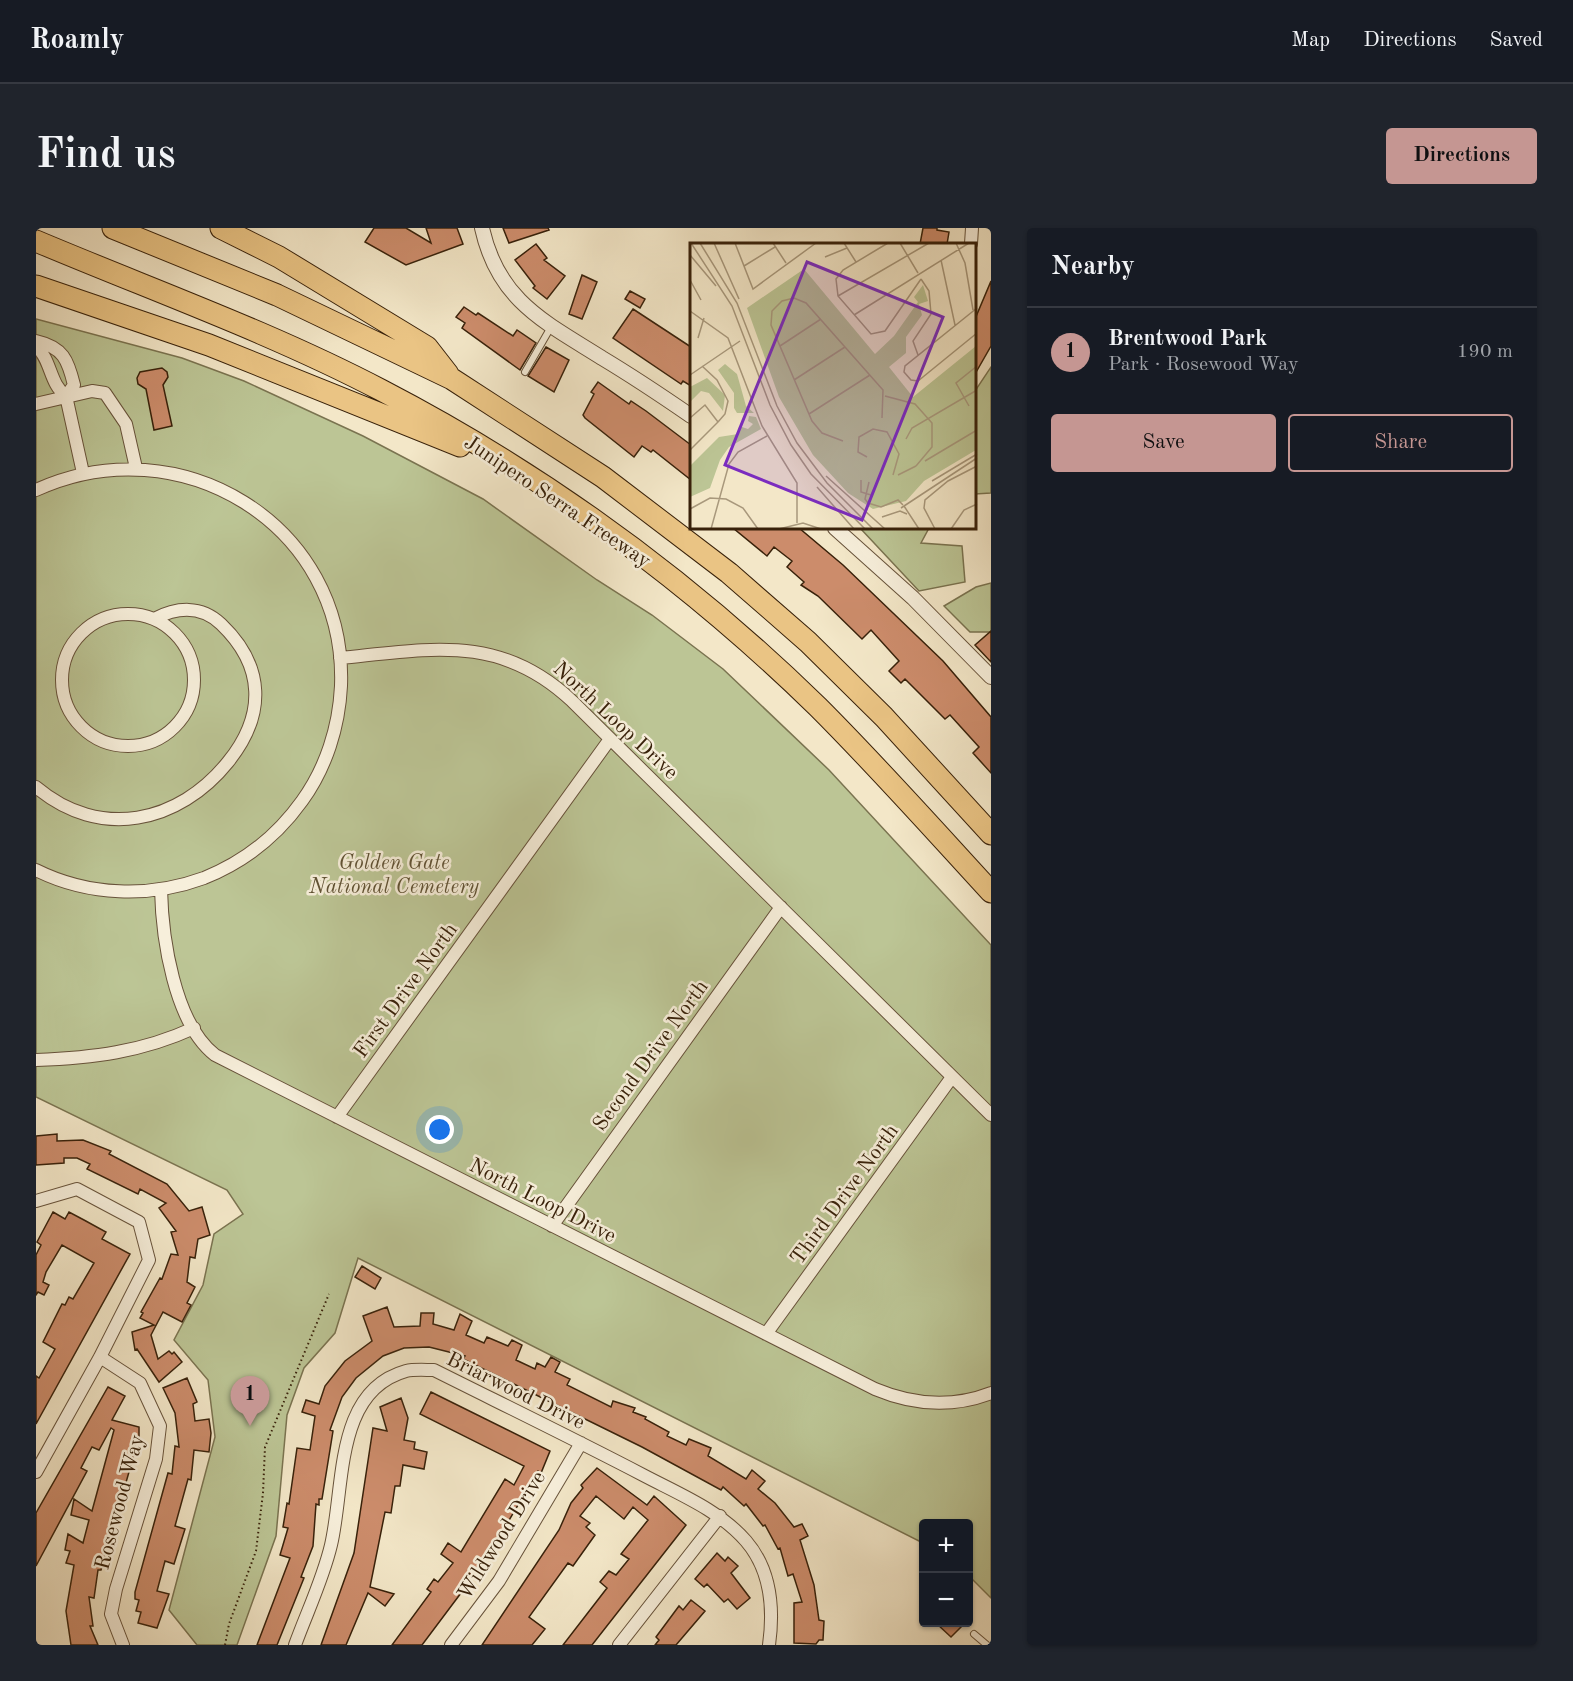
<!DOCTYPE html>
<meta charset="utf-8">
<style>
:root{--surface:#171b24;--page:#20242c;--text:#f1f3f6;--muted:#9ea1a6;--line:#363941;--accent:#c59692}
body{margin:0;font-family:"Old Standard TT",serif;background:var(--page);color:var(--text)}
.controls{position:absolute;right:18px;bottom:18px;display:grid;overflow:hidden;border-radius:6px;box-shadow:0 2px 4px #0004}
.controls button{width:54px;height:54px;display:grid;place-items:center;padding:0;border:0;border-bottom:2px solid var(--line);background:var(--surface);color:var(--text);font:30px sans-serif}
.you{position:absolute;left:404px;top:902px;width:21px;height:21px;margin:-15px;border:4px solid #fff;border-radius:50%;background:#1a73e8;box-shadow:0 0 0 9px #1a73e833}
.badge{display:grid;place-items:center;width:39px;height:39px;border-radius:50%;background:var(--accent);color:#111;font-size:20px;font-weight:700}
.pin{position:absolute;translate:-50% -50px;filter:drop-shadow(0 2px 3px #0008)}
.pin::after{content:'';position:absolute;top:32px;width:21px;height:18px;background:inherit;clip-path:polygon(0 0,100% 0,50% 100%)}
.list{margin:0;padding:0;list-style:none}
h2{display:flex;justify-content:space-between;align-items:center;height:78px;margin:0;padding:0 24px;font-size:26px}
h2 small{font-size:20px;font-weight:400;color:var(--muted)}
.list li{display:grid;grid-template-columns:39px 1fr auto;gap:18px;align-items:center;box-sizing:border-box;height:90px;padding:0 24px;border-top:2px solid var(--line)}
.list b{display:block;font-size:22px;white-space:nowrap}
.list p{margin:0;font-size:20px;white-space:nowrap;color:var(--muted)}
.list em{font-size:20px;font-style:normal;color:var(--muted)}
.actions{display:flex;gap:12px;padding:18px 24px}
.actions a{flex:1;padding:14px 0;border:2px solid var(--accent);border-radius:6px;text-align:center;font-size:21px;color:var(--accent)}
.actions .main{background:var(--accent);color:#111}
.map{position:relative;flex:none;width:955px;height:1417px;overflow:hidden;border-radius:6px}
header{display:flex;align-items:center;gap:36px;box-sizing:border-box;height:84px;padding:0 30px;background:var(--surface);border-bottom:2px solid var(--line)}
header strong{font-size:28px}
nav{display:flex;gap:33px;margin-inline-start:auto;font-size:21px}
.intro{display:flex;align-items:center;justify-content:space-between;box-sizing:border-box;height:144px;padding:0 36px}
h1{margin:0;font-size:42px}
.button{padding:15px 27px;border-radius:6px;background:var(--accent);color:#111;font-size:21px;font-weight:700}
main{display:flex;gap:36px;padding:0 36px}
aside{flex:1;background:var(--surface);border-radius:6px;box-shadow:0 2px 4px #0004}
.map>svg:first-child{display:block}
</style>
<header>
<strong>Roamly</strong>
<nav><a>Map</a><a>Directions</a><a>Saved</a></nav>
</header>
<div class="intro"><h1>Find us</h1><a class="button">Directions</a></div>
<main>
<div class="map">
<svg width="955" height="1417" viewBox="0 0 955 1417">
<rect width="100%" height="100%" fill="#f3e7c8"/>
<filter id="stains"><feTurbulence type="fractalNoise" baseFrequency=".00333" numOctaves="4"/><feColorMatrix values="0 0 0 0 .2 0 0 0 0 .09 0 0 0 0 .02 0 0 0 .5 -.17"/></filter>
<radialGradient id="worn" r=".72"><stop offset=".6" stop-color="#630" stop-opacity="0"/><stop offset="1" stop-color="#630" stop-opacity=".3"/></radialGradient>
<path fill="#bcc595" stroke="#7a7350" stroke-width="1.5" d="M0 91 146 130 208 153 327 208 447 271 561 352 616 387 687 441 793 542 955 717V1370L933 1348V1296H888L887 1315 322 1030 299 1105 268 1140 251 1187 240 1308 201 1417H161L133 1382 179 1209 172 1152 138 1112 167 1057 178 1006 207 986 191 962 0 869Z
M955 139V265L939 266V163Z
M824 300H893L885 315 926 318 929 354 883 363Z
M955 355V404H934L908 378 940 359Z"/>
<path fill="#cc8c6b" stroke="#38210a" stroke-width="1.5" d="M338 0H370L395 15 390 0H421L427 16 370 37 329 14Z
M467 0H512L513 2 473 15Z
M887 0H901V2L913 4 911 16H884Z
M500 16 511 30 508 32 529 48 511 71 497 60 499 58 479 32Z
M546 47 561 54 546 91 533 86Z
M955 53V118L939 146V91Z
M594 63 609 71 604 80 589 71Z
M428 79 440 87 442 85 477 108 481 102 500 115 484 142 426 100 429 95 420 89Z
M597 81 655 119V158L647 153 645 156 577 110Z
M510 119 533 132 518 164 492 148Z
M126 140 131 144 132 149 127 157 136 198 118 202 110 161 102 156 101 150 104 144Z
M562 154 593 176 595 173 610 183 655 217V252L617 222 615 224 606 218 598 229 549 190 547 187 558 166 555 164Z
M697 300H763L807 337 907 433 955 489V545L937 525 943 519 914 487 909 491 869 451 865 455 853 443 863 433 835 402 826 411 782 368 765 357 768 354 751 339 756 333 738 319 731 328Z
M955 403V434L939 417Z
M21 906V913L47 912 75 923 73 926 131 956 153 983 166 979 174 1007 162 1011 159 1030 154 1029 151 1054 159 1059 151 1075 155 1077 146 1094 127 1084 115 1107 122 1131 133 1123 136 1126 138 1124 146 1134 123 1154 101 1121 99 1122 96 1104 118 1097 104 1090 107 1085 105 1084 124 1050 126 1051 135 1026 142 1027 135 1004 140 1003 123 980 130 975 104 961 102 966 51 941 54 936 41 930H28V935L0 937V908Z
M17 984 29 991 33 984 48 992 70 1004 66 1011 94 1026 0 1196V1148L3 1150 19 1121 7 1114 26 1076 29 1077 33 1069 37 1071 58 1035 26 1017 10 1044 7 1054 13 1057 8 1067 2 1064 0 1067V1027L5 1017 1 1014Z
M326 1038 345 1050 339 1061 319 1049Z
M351 1079 358 1099 384 1098 385 1085H398L397 1096 418 1102 424 1086 436 1093 430 1107 448 1115 451 1109 472 1118 476 1112 486 1117 480 1132 499 1141 501 1135 509 1139 515 1129 524 1134 519 1144 534 1151 531 1157 575 1179 577 1173 599 1180 597 1184 610 1189 609 1191 633 1204 631 1208 650 1217 653 1211 675 1220 672 1228 710 1251 716 1242 729 1253 722 1261 739 1275 758 1299 766 1296 772 1308 764 1312 778 1357 783 1392 788 1393 787 1412H783L780 1416 758 1415V1375L766 1374 757 1346 752 1348 744 1320 742 1321 729 1297 727 1298 710 1276 708 1278 687 1259 685 1262 606 1219 427 1131 429 1128 393 1119 368 1120 347 1128 320 1150 306 1169 294 1202 297 1203 286 1271H283V1277L280 1276 277 1318 265 1349 268 1350 241 1417H221L254 1330 244 1327 252 1300 247 1299 251 1275 253 1276 261 1220 274 1222 279 1188 266 1184 270 1172 283 1176 289 1158 309 1133 336 1113 327 1088Z
M151 1150 161 1174 157 1176 159 1193 173 1191 175 1205 173 1224 158 1222 155 1252 152 1251 139 1298 149 1301 138 1336 129 1333 121 1363 133 1366 121 1400 102 1395 105 1384 100 1383 103 1372 99 1371V1364L132 1245 136 1246 139 1218 143 1219 139 1185 127 1160Z
M72 1159 89 1168 76 1192 103 1199V1209L65 1342H62L58 1370 53 1369 57 1398H54L62 1417H35L30 1383 38 1337 30 1335 34 1323 29 1322 32 1306 47 1315 53 1292 35 1287 38 1271 56 1283 78 1202 75 1200 63 1222 56 1219 45 1240 51 1243 0 1338V1285Z
M395 1164 514 1223 505 1245 502 1243 449 1333 386 1417H356L395 1364 391 1361 398 1351 402 1354 417 1335 405 1326 412 1315 425 1324 469 1251 478 1257 488 1238 384 1186Z
M365 1170 372 1190 368 1212 379 1214 378 1221 391 1224 388 1241 367 1237 364 1258H359L355 1285 349 1284 334 1359 358 1366 349 1378 332 1365 310 1417H285L318 1325 337 1200 351 1203 344 1179Z
M561 1240 611 1277 618 1268 650 1297 556 1417H527L571 1360 564 1354 573 1343 580 1347 593 1331 585 1326 612 1292 597 1279 588 1291 560 1268 544 1288 554 1295 550 1299 559 1307 537 1338 532 1335 493 1389 509 1401 496 1417H446L523 1302 535 1275 547 1260 545 1257Z
M681 1325 689 1333 692 1329 702 1338 695 1345 714 1370 701 1381 692 1371 688 1374 671 1356 668 1359 659 1351Z
M655 1372 669 1383 640 1417H619L623 1412 620 1409 643 1378 647 1382Z
M900 1395H929L915 1409Z"/>
<g fill="none" stroke-linecap="round" stroke-linejoin="round">
<g stroke="#67523a" stroke-width="8">
<path id="service" d="M489 144 515 99
M938 1406 951 1417"/>
</g>
<g stroke="#67523a" stroke-width="14">
<path id="minor" d="M935 16 936 0
M0 113C27 119 32 132 38 157L30 168
M0 118C16 133 13 155 30 168L47 245
M0 176 56 163 69 165 90 196 100 240
M0 262C143 196 311 296 305 458 303 499 290 540 266 573 241 608 208 634 168 650 114 670 52 668 0 642
M26 452a66 66 0 1 1 132 0a66 66 0 1 1-132 0Z
M304 430C394 421 464 405 536 473L955 887
M0 559C64 613 143 595 192 534 230 487 229 438 185 396 165 377 141 379 118 391
M125 661C126 709 138 795 179 827L839 1161C877 1177 916 1180 955 1165
M0 832C56 830 106 824 158 800
M301 889 574 511
M0 973 41 961 103 994 113 1032 64 1129 0 1244
M516 998 745 679
M730 1106 916 849
M64 1129 104 1155 124 1198 120 1231 80 1361 75 1386 87 1417
M259 1417C271 1384 287 1351 295 1317 309 1258 298 1163 370 1143 378 1141 389 1142 398 1142 468 1177 538 1211 607 1247 643 1266 683 1282 710 1313 735 1342 738 1381 733 1417
M415 1417 463 1353 545 1215
M583 1417 684 1288"/>
</g>
<g stroke="#67523a" stroke-width="16">
<path id="tertiary" d="M446 0C462 73 509 94 566 130 596 148 626 168 655 188
M799 300 877 370 955 449"/>
</g>
<g stroke="#38210a" stroke-width="23">
<path id="motorway" d="M77 0 241 67 416 151 567 249 693 345 772 414 848 489 955 606
M185 0 243 29 391 119 412 146
M0 13C116 62 234 104 345 162 505 245 653 353 782 479 842 539 898 602 955 664
M0 58 173 117 424 218"/>
</g>
<path stroke="#38210a" stroke-width="2" stroke-dasharray="1.5 3" stroke-linecap="butt" d="M189 1417 193 1396 220 1323 227 1265 229 1219 293 1066"/>
<use href="#service" stroke="#f7efdb" stroke-width="6"/>
<use href="#minor" stroke="#f7efdb" stroke-width="12"/>
<use href="#tertiary" stroke="#f7efdb" stroke-width="14"/>
<use href="#motorway" stroke="#eac484" stroke-width="21"/>
</g>
<g text-anchor="middle" stroke-width="5" stroke-linejoin="round" paint-order="stroke">
<g font-size="21" fill="#38210a" stroke="#f7efdb">
<text transform="translate(522 273) rotate(34)" y="7">Junipero Serra Freeway</text>
<text transform="translate(580 492) rotate(43)" y="7">North Loop Drive</text>
<text transform="translate(369 762) rotate(-54)" y="7">First Drive North</text>
<text transform="translate(614 827) rotate(-54)" y="7">Second Drive North</text>
<text transform="translate(808 966) rotate(-54)" y="7">Third Drive North</text>
<text transform="translate(507 972) rotate(27)" y="7">North Loop Drive</text>
<text transform="translate(480 1162) rotate(26)" y="7">Briarwood Drive</text>
<text transform="translate(83 1274) rotate(-75)" y="7">Rosewood Way</text>
<text transform="translate(465 1307) rotate(-58)" y="7">Wildwood Drive</text>
</g>
<g font-size="21" font-style="italic" fill="#605234" stroke="#f7efdb">
<text x="358" y="641">Golden Gate<tspan x="358" dy="24">National Cemetery</tspan></text>
</g>
</g>
<g transform="translate(654 15)">
<rect width="286" height="286" fill="#f3e7c8"/>
<path d="M114 26 185 111 204 93 228 59 224 54 233 42 238 58 229 61 232 72 216 94V110L199 124 223 154 286 103V207L234 238 216 258 183 266 158 250 123 212 89 154 57 65ZM35 121 47 131 56 163 64 170H47L44 165V150L28 127ZM17 135 35 152 33 168 19 150 11 148 0 159V144ZM59 173 66 174 71 186 39 204 30 217 20 245 0 254V223L29 194 48 191 49 183 58 186 63 181 58 178Z" fill="#bcc595"/>
<path fill="none" stroke="#a8987c" stroke-width="1.5" d="M1 0 42 63 80 162 101 202 121 231 175 286M10 0 47 60 87 163 107 200 137 240 183 286M24 0 49 56M45 0 63 46 126 0M83 0 96 20M154 0 166 19M198 0 153 27 146 36 148 53 181 91 195 88 231 36M210 0 228 30M266 0 275 20 283 67M0 12 26 43M135 14 157 5M251 17 265 82M54 23 85 4M0 37 11 57M148 53 239 0M287 65 215 123 214 129 221 137 228 138 287 90M0 68 38 95 72 183 107 240V280M164 72 279 0M8 95 14 75M90 103 131 76M228 112 223 98 241 71 239 48 231 36M12 123 27 137 38 158 35 171 28 179M0 132 50 98M104 137 155 104M195 153 225 161 242 180V204L226 223M279 163 266 140 287 123M119 171 180 132M0 175 15 162 28 179 0 207M216 196 222 185 287 147M153 198 132 190 122 178 81 82 82 68 92 58 104 55 116 60 193 147 192 175M177 214 168 209 169 194 183 186 197 189 209 211 203 232M235 218 287 187M208 232 226 223M136 233 195 286M171 237V249L181 252 187 239M242 238 287 211M179 239 175 256 178 260 191 264 208 257 213 262M127 244 164 286M214 263 229 286M211 265 287 215M0 266 20 255 36 256 53 265 68 286M192 274 210 268 217 271M21 286 39 221 48 209 77 193M89 286 113 280 131 286M245 286 234 265 235 257 258 238 287 223M261 286 274 267 287 261"/>
<path fill="#7b2cbf" fill-opacity="0.15" stroke="#7b2cbf" stroke-width="3" d="M117 19 253 74 172 277 35 222Z"/>
<rect width="286" height="286" fill="none" stroke="#38210a" stroke-width="3"/>
</g>
<rect width="100%" height="100%" filter="url(#stains)"/>
<rect width="100%" height="100%" fill="url(#worn)"/>
</svg>
<div class="controls">
<button>+</button>
<button>−</button>
</div>
<div class="you"></div>
<div class="pin badge" style="left:214px;top:1198px">1</div>
</div>
<aside>
<h2>Nearby<small></small></h2>
<ul class="list">
<li><span class="badge">1</span><div><b>Brentwood Park</b><p>Park · Rosewood Way</p></div><em>190 m</em></li>
</ul>
<div class="actions"><a class="main">Save</a><a>Share</a></div>
</aside>
</main>
